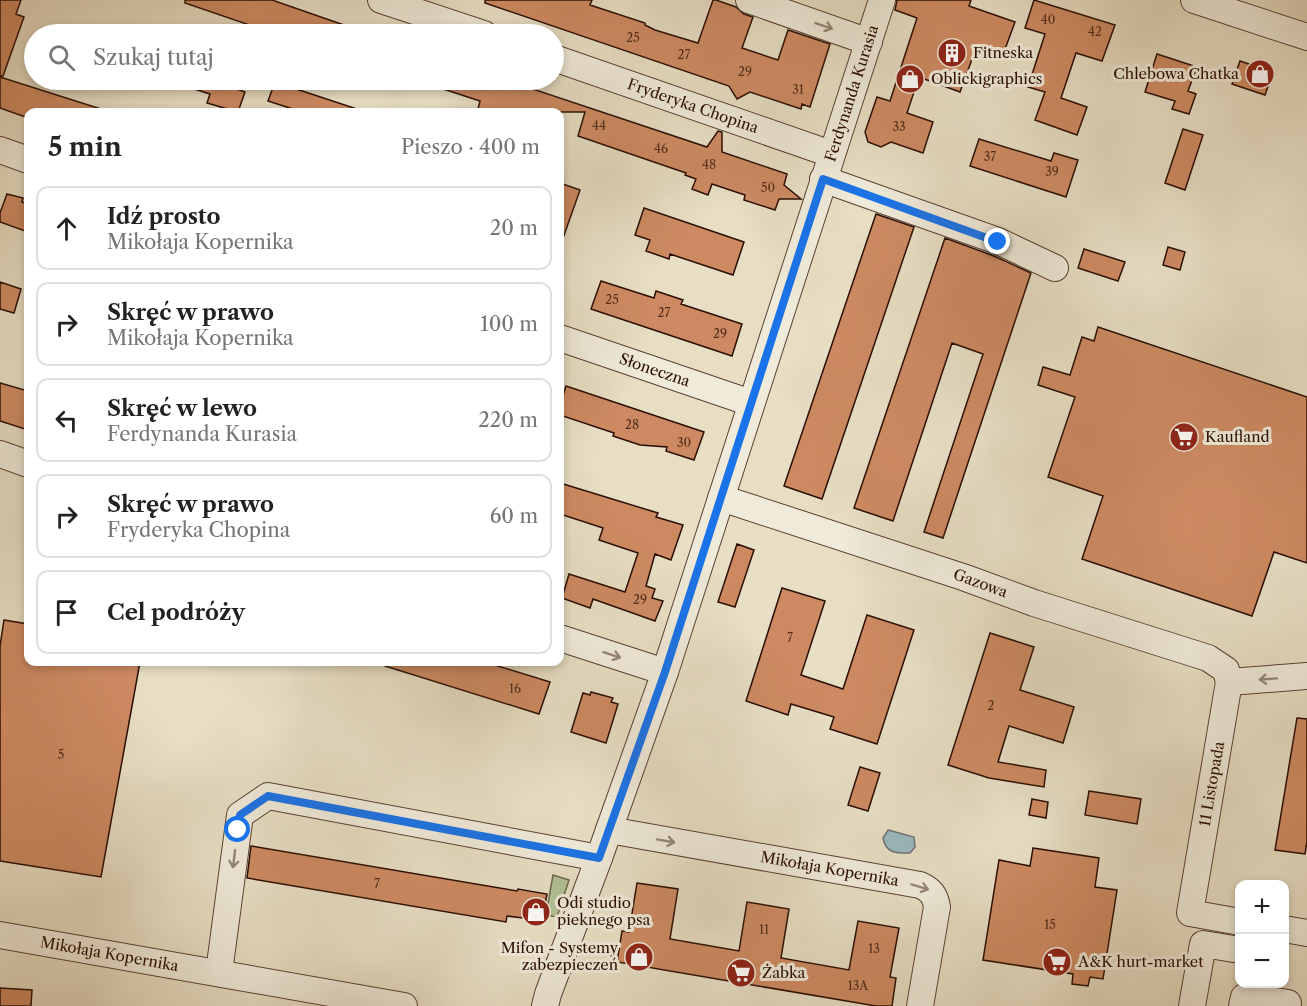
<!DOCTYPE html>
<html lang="pl">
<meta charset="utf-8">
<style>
:root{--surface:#fff;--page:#f6f6f6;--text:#222;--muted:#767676;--line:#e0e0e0}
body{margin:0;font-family:"Libre Caslon Text",serif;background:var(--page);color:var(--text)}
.controls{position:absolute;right:18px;bottom:18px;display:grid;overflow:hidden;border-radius:12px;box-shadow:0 3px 9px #0003}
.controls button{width:54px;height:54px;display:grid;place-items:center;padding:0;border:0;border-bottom:2px solid var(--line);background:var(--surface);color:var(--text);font:30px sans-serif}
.stop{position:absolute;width:18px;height:18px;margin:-14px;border:4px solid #1a73e8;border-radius:50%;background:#fff}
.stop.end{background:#1a73e8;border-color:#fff;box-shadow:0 2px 6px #0008}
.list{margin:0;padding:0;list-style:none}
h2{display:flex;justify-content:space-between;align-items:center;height:78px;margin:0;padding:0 24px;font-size:26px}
h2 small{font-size:20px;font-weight:400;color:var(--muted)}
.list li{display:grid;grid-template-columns:39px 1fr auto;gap:18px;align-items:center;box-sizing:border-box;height:84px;margin:0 12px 12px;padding:0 12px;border:2px solid var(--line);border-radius:12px}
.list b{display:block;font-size:22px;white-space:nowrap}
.list p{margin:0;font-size:20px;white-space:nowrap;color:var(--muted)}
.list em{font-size:20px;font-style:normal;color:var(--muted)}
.icon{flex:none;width:33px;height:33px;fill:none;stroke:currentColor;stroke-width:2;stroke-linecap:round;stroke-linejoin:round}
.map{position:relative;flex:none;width:1307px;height:1006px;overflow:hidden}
.search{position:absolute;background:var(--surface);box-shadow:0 3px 9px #0003;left:24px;top:24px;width:540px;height:66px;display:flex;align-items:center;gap:15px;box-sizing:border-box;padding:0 21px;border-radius:33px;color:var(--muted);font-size:22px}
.panel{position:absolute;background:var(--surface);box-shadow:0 3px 9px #0003;left:24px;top:108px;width:540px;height:558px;border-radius:12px}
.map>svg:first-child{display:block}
</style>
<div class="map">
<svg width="1307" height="1006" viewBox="0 0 1307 1006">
<rect width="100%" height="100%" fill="#e7dec4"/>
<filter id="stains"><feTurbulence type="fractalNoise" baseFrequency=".00333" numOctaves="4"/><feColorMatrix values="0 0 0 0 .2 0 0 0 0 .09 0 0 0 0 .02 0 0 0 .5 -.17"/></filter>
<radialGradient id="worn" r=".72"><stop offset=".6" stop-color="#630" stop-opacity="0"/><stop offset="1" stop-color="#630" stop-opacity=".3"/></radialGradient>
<path fill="#b2c297" stroke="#6e684d" stroke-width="1.5" d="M553 875 569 880 557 917 546 915Z"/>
<path fill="#9bb9be" stroke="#6e7573" stroke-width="1.5" d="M888 830 914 837 915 847 910 853C897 853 886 854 883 838Z"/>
<path fill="#cd8a62" stroke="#2a0e03" stroke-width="1.5" d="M0 0H21L16 14 24 17 3 76H0Z
M185 0H272L364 32 363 34H276L185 3Z
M485 0H592L590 5 645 23V25L655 30 698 43 713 0H716L736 7 744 14 753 17 742 48 778 60 788 30 830 44 810 107 802 104 801 109 750 92 737 99 729 86 485 3Z
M897 0H971L969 6 1015 22 1001 60 975 51 960 92 919 77 907 113 933 122 923 153 891 142 881 147 868 142 865 132 877 97 890 101 917 18 895 10Z
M1034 0 1115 25 1102 61 1076 53 1061 98 1087 107 1077 135 1035 120 1045 92 1028 87 1045 34 1025 28Z
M1157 54 1197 67 1188 91 1196 94 1189 114 1172 109 1175 101 1145 92Z
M1240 61 1273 72 1265 95 1232 84Z
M0 77 101 109V112H28V118L0 108Z
M178 80H236L234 88 245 92 238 112 207 103 210 94 178 84Z
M426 80H506L707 147 718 131 722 132V152L787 174 784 185 801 199H779L775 210 744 200 745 195 712 184 708 195 692 189 696 179 685 175 686 173 578 136 585 112H487L478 109 480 101 425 83Z
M275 82 357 109V112H302L268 101Z
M1183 129 1203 135 1185 190 1165 183Z
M979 139 1051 161 1054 153 1078 160 1066 197 970 166Z
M560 183 580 190 562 241H560Z
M7 194 23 198 22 202 28 204V232L0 222V213Z
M644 208 744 242 733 275 670 254 669 259 646 251 650 240 635 235Z
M876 214 914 227 822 499 784 486Z
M945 238 994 256 1031 273 943 538 924 532 983 354 952 343 893 521 854 508Z
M1168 247 1185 252 1180 270 1163 265Z
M1084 249 1125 262 1118 281 1078 268Z
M601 281 654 298 656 291 683 300 681 304 742 324 732 356 591 309Z
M0 282 21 289 14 313 0 309Z
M1098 327 1307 397V563L1274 552 1252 616 1082 559 1103 496 1048 477 1075 397 1038 385 1043 367 1070 375 1082 337 1094 341Z
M0 383 28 391V430L0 421Z
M566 386 704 432 694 460 666 451 667 447 640 445 613 436 614 433 560 415V405Z
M560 483 658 513 656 517 683 525 671 560 655 554 646 586 655 589 652 598 663 601 655 621 593 599 590 608 562 598 569 574 625 592 638 553 599 540 603 528 560 514Z
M737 544 754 550 735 607 718 602Z
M782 588 825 601 801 675 843 689 867 615 914 630 877 744 830 729 834 717 791 704 788 715 746 701Z
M4 620 28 624V662H140L101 877 0 861V646Z
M990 633 1034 647 1020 690 1074 707 1063 743 1009 726 998 762 1046 770 1044 787 989 778 948 765Z
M386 662H485L550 682 539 714 385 666Z
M591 692 613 698 611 702 618 704 606 743 571 732 583 693 590 695Z
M1297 718 1307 719V841L1305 854 1275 850Z
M860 767 880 773 868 811 848 805Z
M1089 791 1141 799 1137 824 1085 815Z
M1032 799 1048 802 1046 818 1029 815Z
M251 846 517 891 518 889 547 894 543 916 524 913 523 918 507 916 506 922 247 878Z
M1033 848 1099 858 1095 887 1117 890 1103 979 1090 977 1088 986 1072 984 1073 974 983 960 999 860 1030 866Z
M637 883 678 889 670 939 705 945 739 951 747 902 789 909 781 958 849 970 858 921 899 928 890 977 896 978 892 1006H876L617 962 622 931 629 932Z
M0 988 32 990 31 1006H0Z"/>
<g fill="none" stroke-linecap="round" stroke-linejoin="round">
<g stroke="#594233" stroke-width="28">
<g id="minor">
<path d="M381 0 484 34"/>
<path d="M749 0 869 42"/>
<path d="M1194 0 1307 37"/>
<path id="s1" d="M554 58 831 154"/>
<path d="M0 150 28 160"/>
<path d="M823 179 998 241 1055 268"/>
<path id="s2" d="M560 338 751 403"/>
<path d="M0 454 28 464"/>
<path id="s3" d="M721 498 963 577 1034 603 1208 658 1226 670 1229 682 1190 913 1240 922"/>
<path d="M560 638 665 672"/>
<path d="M1229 682 1307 676"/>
<path id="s4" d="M609 830 920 885C931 890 935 895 937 907L920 1006"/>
<path d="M1284 929 1307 933"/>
<path id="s5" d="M0 935 404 1006"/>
<path d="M219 972 240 815 268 796 599 858"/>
<path id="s6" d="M545 1006 548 994 599 858 665 672 882 0"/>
<path d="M1192 1006 1203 944 1240 950"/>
<path d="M1242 1006 1244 997 1254 998 1256 984"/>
<path d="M1262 1006 1263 999 1288 1003 1287 1006"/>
</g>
</g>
<use href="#minor" stroke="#efead9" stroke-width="26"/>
</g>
<defs><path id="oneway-shaft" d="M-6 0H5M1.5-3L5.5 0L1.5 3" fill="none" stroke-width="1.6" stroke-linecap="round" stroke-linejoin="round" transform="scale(1.5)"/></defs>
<g stroke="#968779">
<use href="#oneway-shaft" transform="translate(824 26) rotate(19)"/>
<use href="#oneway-shaft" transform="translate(612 655) rotate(18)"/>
<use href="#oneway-shaft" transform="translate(1268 679) rotate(176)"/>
<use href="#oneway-shaft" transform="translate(666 841) rotate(10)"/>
<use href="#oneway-shaft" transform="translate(234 859) rotate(97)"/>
<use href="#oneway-shaft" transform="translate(920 887) rotate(17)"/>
</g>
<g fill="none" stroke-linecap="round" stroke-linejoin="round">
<path stroke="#1a73e8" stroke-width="8" d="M238 830 240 815 268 796 599 858 665 672 823 179 998 242"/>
</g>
<defs>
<g id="building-disc" transform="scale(1.5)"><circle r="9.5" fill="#8f2418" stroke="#efead9"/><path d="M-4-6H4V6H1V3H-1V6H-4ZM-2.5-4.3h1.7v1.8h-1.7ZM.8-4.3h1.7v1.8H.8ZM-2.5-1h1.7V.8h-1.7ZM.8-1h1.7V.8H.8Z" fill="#fff"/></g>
<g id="shop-disc" transform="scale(1.5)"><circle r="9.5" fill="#8f2418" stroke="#efead9"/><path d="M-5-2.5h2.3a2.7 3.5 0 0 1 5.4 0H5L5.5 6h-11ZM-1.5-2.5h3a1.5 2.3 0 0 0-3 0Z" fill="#fff"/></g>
<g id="supermarket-disc" transform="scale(1.5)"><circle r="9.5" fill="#8f2418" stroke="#efead9"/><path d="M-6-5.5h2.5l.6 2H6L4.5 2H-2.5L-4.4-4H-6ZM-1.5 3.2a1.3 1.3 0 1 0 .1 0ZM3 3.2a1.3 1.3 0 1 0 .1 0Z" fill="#fff"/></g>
</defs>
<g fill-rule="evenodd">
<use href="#building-disc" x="952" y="53"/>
<use href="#shop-disc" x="1260" y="74"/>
<use href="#shop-disc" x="910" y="79"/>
<use href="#supermarket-disc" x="1184" y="437"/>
<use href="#shop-disc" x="536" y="912"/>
<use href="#shop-disc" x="639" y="957"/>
<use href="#supermarket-disc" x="1057" y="962"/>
<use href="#supermarket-disc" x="741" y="973"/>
</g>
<g text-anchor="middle" stroke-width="6" stroke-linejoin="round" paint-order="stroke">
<g font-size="12" fill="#532d1b">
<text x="1048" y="24">40</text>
<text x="1095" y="36">42</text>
<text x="633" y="42">25</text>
<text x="684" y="59">27</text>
<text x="745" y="76">29</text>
<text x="798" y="94">31</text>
<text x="599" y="130">44</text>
<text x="899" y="131">33</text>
<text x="661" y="153">46</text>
<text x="990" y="161">37</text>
<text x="709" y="169">48</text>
<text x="1052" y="176">39</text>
<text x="768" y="192">50</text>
<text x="612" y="304">25</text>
<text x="664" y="317">27</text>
<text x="720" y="338">29</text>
<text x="632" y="429">28</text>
<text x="684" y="447">30</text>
<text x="640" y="604">29</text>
<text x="790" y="642">7</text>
<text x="515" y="693">16</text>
<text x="991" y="710">2</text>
<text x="61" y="759">5</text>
<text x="377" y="888">7</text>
<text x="1050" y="929">15</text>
<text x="764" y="934">11</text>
<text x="874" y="953">13</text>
<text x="858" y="990">13A</text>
</g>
<g font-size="15" fill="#2a0e03" stroke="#efead9" text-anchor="start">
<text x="973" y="58">Fitneska</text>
<text x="1239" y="79" text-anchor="end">Chlebowa Chatka</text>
<text x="931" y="84">Oblickigraphics</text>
<text x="1205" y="442">Kaufland</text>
<text x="557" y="908">Odi studio<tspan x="557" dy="17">pieknego psa</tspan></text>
<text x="618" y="953" text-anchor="end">Mifon - Systemy<tspan x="618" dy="17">zabezpieczeń</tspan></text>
<text x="1078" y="967">A&amp;K hurt-market</text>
<text x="762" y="978">Żabka</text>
</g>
<g font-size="15" fill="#2a0e03" stroke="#efead9">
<text dy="5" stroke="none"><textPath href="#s6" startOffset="963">Ferdynanda Kurasia</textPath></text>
<text dy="5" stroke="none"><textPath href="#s1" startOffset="147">Fryderyka Chopina</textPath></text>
<text dy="5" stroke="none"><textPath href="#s2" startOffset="100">Słoneczna</textPath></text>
<text dy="5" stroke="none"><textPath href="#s3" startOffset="273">Gazowa</textPath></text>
<text transform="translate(1212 784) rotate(-80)" y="5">11 Listopada</text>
<text dy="5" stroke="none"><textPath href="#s4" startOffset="224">Mikołaja Kopernika</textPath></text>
<text dy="5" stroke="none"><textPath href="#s5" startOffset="111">Mikołaja Kopernika</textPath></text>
</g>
</g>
<rect width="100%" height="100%" filter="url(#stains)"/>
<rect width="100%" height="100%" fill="url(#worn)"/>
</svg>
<div class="controls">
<button>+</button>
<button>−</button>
</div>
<div class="stop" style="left:238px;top:830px"></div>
<div class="stop end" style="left:998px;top:242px"></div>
<div class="search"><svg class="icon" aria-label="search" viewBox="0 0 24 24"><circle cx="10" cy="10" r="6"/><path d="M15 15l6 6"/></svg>Szukaj tutaj</div>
<section class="panel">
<h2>5 min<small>Pieszo · 400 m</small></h2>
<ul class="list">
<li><svg class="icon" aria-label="ahead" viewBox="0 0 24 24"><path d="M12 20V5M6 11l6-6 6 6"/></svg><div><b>Idź prosto</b><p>Mikołaja Kopernika</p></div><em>20 m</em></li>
<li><svg class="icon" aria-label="right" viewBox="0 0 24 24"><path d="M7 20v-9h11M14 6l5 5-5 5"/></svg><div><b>Skręć w prawo</b><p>Mikołaja Kopernika</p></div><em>100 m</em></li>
<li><svg class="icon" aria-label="left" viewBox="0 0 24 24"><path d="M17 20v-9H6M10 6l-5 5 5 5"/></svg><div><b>Skręć w lewo</b><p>Ferdynanda Kurasia</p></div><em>220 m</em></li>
<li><svg class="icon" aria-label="right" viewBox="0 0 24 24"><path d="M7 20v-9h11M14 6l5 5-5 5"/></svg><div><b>Skręć w prawo</b><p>Fryderyka Chopina</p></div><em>60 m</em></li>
<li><svg class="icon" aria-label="arrive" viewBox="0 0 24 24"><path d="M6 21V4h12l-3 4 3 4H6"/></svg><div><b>Cel podróży</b></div></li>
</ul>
</section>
</div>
